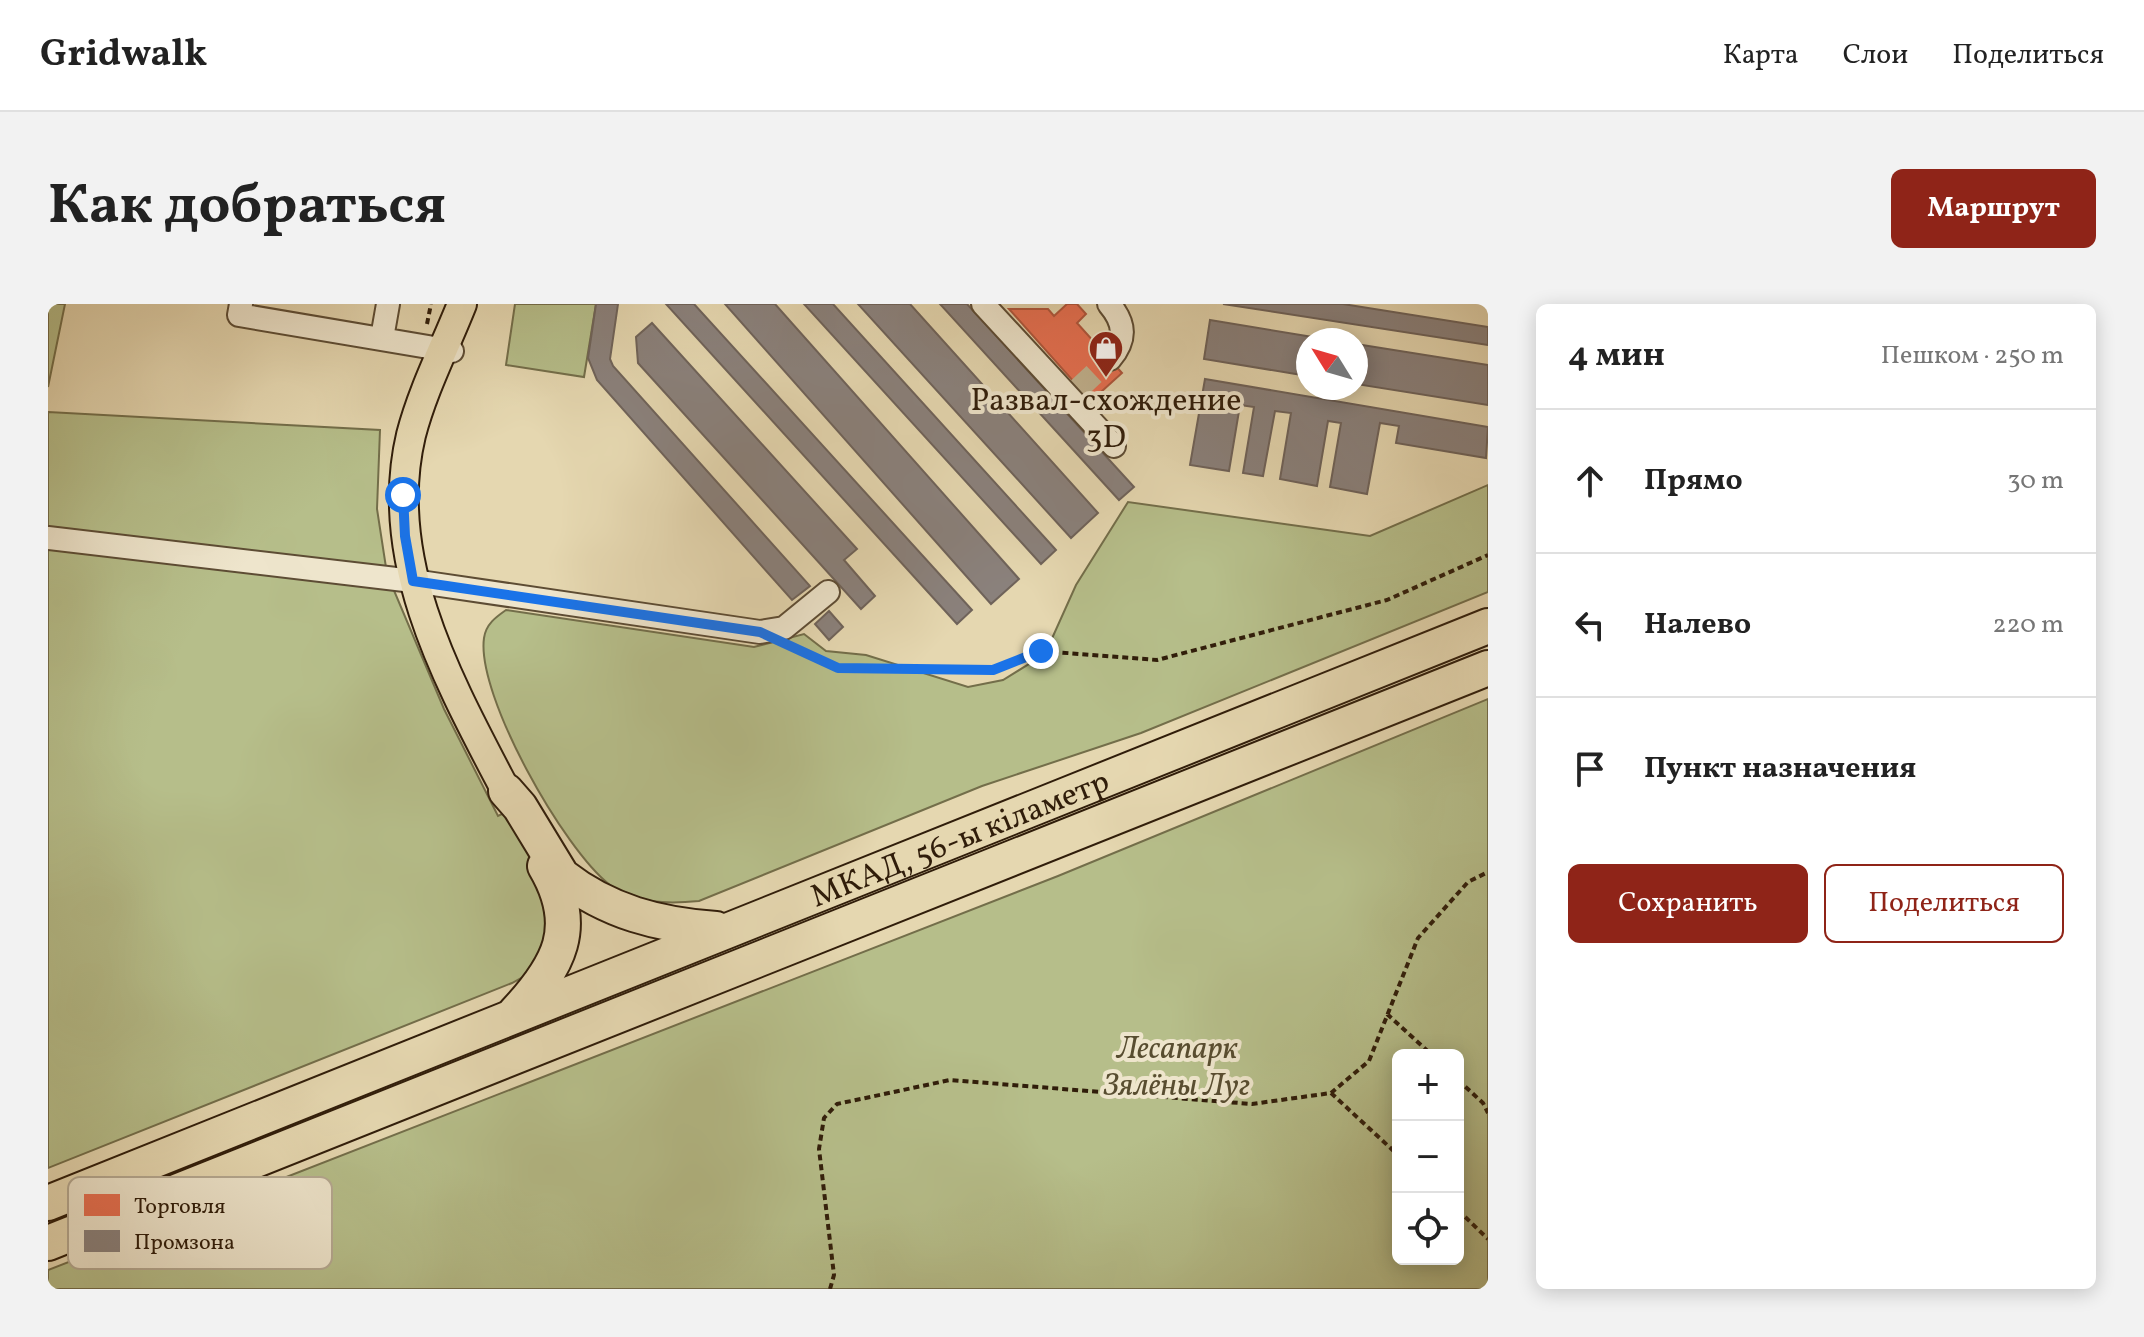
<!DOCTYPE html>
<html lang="ru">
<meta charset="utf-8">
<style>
:root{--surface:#fff;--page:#f2f2f2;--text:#222;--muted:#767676;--line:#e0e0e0;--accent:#8f2418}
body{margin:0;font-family:Vollkorn,serif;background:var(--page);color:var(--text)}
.controls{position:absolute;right:24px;bottom:24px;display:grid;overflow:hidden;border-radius:12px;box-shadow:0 4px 20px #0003}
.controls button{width:72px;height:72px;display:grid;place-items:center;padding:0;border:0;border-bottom:2px solid var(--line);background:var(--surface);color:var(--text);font:40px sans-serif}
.compass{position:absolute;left:1248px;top:24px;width:72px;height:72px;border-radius:50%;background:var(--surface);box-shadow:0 4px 20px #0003;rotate:307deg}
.stop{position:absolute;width:24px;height:24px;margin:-18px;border:6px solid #1a73e8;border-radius:50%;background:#fff}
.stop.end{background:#1a73e8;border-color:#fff;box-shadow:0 2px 8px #0008}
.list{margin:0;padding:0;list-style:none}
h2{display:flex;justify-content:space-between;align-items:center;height:104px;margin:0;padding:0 32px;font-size:34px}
h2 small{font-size:26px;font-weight:400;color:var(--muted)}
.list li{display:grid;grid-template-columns:52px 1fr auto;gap:24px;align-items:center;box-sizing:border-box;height:144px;padding:0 32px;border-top:2px solid var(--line)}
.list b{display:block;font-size:30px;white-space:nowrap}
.list em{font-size:26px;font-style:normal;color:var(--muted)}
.actions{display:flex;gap:16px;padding:24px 32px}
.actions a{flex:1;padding:18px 0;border:2px solid var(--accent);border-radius:12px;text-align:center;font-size:28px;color:var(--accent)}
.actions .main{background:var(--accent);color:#fff}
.icon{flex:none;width:44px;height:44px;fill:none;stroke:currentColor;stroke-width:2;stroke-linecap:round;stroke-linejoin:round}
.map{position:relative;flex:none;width:1440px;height:985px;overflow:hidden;border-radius:12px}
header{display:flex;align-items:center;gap:48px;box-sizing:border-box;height:112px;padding:0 40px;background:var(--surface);border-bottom:2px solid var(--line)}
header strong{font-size:38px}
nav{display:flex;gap:44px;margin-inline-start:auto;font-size:28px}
.intro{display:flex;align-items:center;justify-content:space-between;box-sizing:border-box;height:192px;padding:0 48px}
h1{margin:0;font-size:56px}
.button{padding:20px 36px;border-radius:12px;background:var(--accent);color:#fff;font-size:28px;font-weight:700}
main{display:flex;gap:48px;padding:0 48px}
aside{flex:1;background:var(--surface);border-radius:12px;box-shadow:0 4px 20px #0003}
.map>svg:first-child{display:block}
</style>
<header>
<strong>Gridwalk</strong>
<nav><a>Карта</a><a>Слои</a><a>Поделиться</a></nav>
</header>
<div class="intro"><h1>Как добраться</h1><a class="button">Маршрут</a></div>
<main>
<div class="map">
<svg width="1440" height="985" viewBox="0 0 1440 985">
<rect width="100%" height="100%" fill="#e5d7b0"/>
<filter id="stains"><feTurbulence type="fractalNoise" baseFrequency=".0025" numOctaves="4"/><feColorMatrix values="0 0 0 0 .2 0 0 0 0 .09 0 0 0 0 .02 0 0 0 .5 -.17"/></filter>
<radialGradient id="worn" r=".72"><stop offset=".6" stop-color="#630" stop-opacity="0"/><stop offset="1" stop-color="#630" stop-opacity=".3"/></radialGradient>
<path fill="#b6be8a" stroke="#736e4a" stroke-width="2" fill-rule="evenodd" d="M0 0H17L0 83Z
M467 0H548L536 73 458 61Z
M0 108 332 126 329 205 339 270 396 405 450 512 456 509 509 599 491 664 464 679 0 864Z
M1440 181V288L1093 429 934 482 651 597C620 600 589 600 562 581 516 546 428 391 436 334 438 320 448 313 458 306L706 343 756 330 778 347 818 351 920 383 955 376 997 350 1028 281 1080 198 1322 232Z
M1440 395V985H0V966L1010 572ZM1350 751H1410V955H1350Z"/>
<path fill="#e76f51" stroke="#b0563c" stroke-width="2" d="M1019 0H1029L1038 10 1029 19 1074 69 1043 97 961 5H1000L1006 12Z"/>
<path fill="#8a817c" stroke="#6f635a" stroke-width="2" d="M548 0H570L562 55 565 62 762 282 744 296 549 76 540 54Z
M618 0H646L924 306 909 320Z
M677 0H727L971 275 943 300Z
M756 0H785L1008 246 993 260Z
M810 0H862L1050 209 1023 234Z
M892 0H919L1086 183 1071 196Z
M1175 0H1295L1440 23V41Z
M1162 16 1283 36H1260V72L1156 55Z
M604 19 809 245 796 256 827 292 813 305 590 59 588 33Z
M1308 40 1440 61V101L1308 80Z
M1157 75 1440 123 1438 154 1348 139 1351 122 1332 119 1319 190 1282 183 1293 119 1280 117 1269 182 1232 175 1243 109 1227 107 1215 172 1195 169 1206 103 1192 101 1181 167 1142 161Z
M781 307 795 323 781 336 767 320Z"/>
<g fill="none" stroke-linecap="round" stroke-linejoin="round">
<path stroke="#c1b28f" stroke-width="22" stroke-dasharray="22 11" stroke-linecap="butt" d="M1030 85 1062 55"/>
<g stroke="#5d4c34" stroke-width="26">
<path id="minor" d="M193 0 191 11 404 47
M935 0 1066 142
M1061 0C1078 20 1078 36 1062 55
M334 34 340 0
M0 234 365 277 712 328 736 324 780 288"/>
</g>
<g stroke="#301d0a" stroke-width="32">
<path id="major" d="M414 0C397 43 375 85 363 131 333 257 401 378 458 487"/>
</g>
<g stroke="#301d0a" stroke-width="38">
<g id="highway">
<path d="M458 487 472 503 514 572C560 608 611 621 668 625"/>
<path d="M467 709C511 662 533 623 497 562"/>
<path id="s1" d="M0 899 1440 322"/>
<path d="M0 939 1440 364"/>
</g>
</g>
<path stroke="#301d0a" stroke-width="4" stroke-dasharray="6 4" stroke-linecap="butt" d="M379 20 383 0
M743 342 790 364 945 366 993 347 1109 356 1339 296 1440 251
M1339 710 1384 751
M1410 776 1435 799 1440 809
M1283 789 1350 851
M1410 906 1440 935
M782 985 786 971 771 845 776 814 789 800 902 776 1204 800 1283 789 1321 757 1370 634 1420 578 1440 568"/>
<use href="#minor" stroke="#eee5cc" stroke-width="22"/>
<use href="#major" stroke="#e5d7b0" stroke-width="28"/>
<use href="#highway" stroke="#e5d7b0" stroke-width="34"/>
</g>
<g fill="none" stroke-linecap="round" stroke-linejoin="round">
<path stroke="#1a73e8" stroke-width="10" d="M355 191 357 232 365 277 712 328 790 364 945 366 993 347"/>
</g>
<defs>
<g id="shop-pin" transform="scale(1.8)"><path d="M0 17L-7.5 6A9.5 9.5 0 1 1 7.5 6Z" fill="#8f2418" stroke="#eee5cc"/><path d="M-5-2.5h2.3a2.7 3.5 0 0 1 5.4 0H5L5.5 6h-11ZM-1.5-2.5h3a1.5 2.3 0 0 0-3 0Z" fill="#fff"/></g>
</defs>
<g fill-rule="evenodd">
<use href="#shop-pin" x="1058" y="44"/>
</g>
<g text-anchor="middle" stroke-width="8" stroke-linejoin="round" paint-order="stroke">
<g font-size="32" fill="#301d0a" stroke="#eee5cc">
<text x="1058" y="106">Развал-схождение<tspan x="1058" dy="37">3D</tspan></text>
</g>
<g font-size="32" fill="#301d0a" stroke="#eee5cc">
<text dy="11" stroke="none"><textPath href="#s1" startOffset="982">МКАД, 56-ы кіламетр</textPath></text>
</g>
<g font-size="32" font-style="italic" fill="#584d30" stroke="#eee5cc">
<text x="1129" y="754">Лесапарк<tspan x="1129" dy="37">Зялёны Луг</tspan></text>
</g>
</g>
<rect x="20" y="873" width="264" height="92" rx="12" fill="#eee5cc" stroke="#b5a992" stroke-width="2"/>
<rect x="36" y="890" width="36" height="22" fill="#e76f51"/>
<rect x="36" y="926" width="36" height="22" fill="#8a817c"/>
<g font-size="22" fill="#301d0a">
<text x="86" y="909">Торговля</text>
<text x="86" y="945">Промзона</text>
</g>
<rect width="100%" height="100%" filter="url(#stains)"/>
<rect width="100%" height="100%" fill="url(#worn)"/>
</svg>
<div class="controls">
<button>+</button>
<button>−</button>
<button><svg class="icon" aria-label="locate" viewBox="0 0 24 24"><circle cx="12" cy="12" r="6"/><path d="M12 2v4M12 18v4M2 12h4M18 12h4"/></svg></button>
</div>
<svg class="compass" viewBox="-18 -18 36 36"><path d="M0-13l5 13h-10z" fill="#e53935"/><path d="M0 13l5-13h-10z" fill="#767676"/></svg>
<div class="stop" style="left:355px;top:191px"></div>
<div class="stop end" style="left:993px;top:347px"></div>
</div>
<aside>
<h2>4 мин<small>Пешком · 250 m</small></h2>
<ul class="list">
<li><svg class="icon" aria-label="ahead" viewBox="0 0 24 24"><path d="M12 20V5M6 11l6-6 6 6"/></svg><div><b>Прямо</b></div><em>30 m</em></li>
<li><svg class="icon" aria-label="left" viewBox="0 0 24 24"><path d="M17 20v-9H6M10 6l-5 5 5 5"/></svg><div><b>Налево</b></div><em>220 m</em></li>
<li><svg class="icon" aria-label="arrive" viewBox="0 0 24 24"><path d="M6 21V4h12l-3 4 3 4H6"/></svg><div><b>Пункт назначения</b></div></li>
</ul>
<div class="actions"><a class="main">Сохранить</a><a>Поделиться</a></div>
</aside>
</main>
